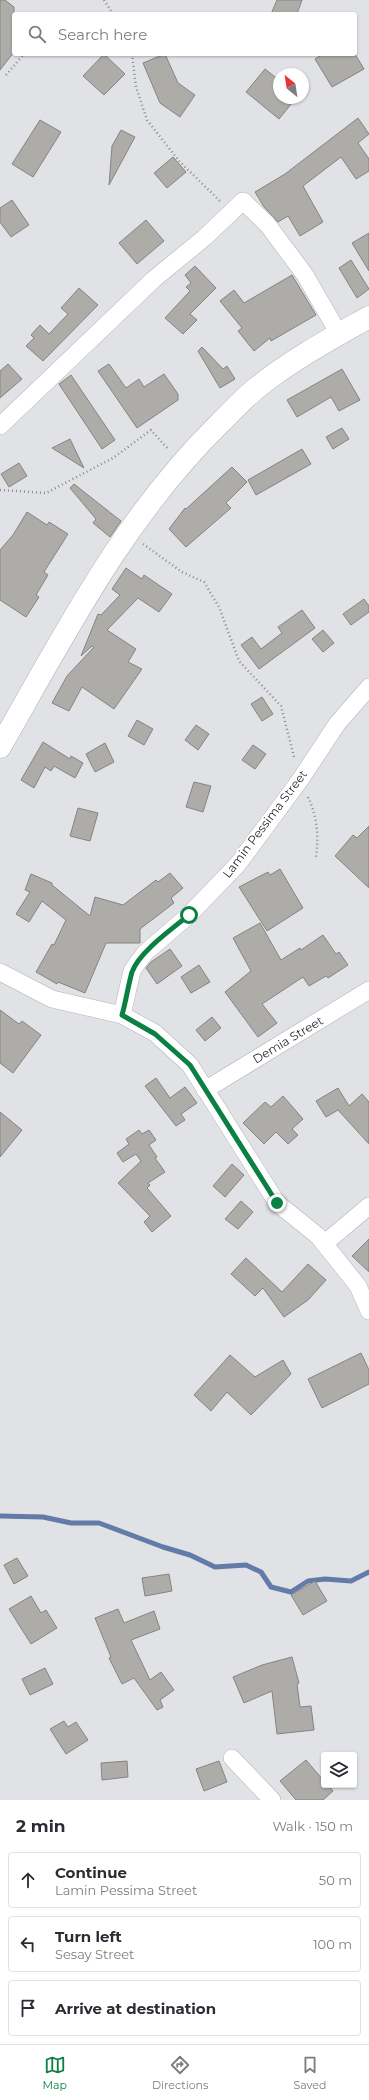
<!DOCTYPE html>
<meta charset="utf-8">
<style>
:root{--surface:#fff;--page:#f2f2f3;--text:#2b2b33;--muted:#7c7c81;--line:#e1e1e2;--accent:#0b8043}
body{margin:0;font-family:Montserrat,sans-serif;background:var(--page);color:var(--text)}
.controls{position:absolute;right:12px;bottom:12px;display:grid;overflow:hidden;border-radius:4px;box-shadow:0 1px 3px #0004}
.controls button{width:36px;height:36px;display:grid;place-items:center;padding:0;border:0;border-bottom:1px solid var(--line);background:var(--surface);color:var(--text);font:20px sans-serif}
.compass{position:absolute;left:273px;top:68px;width:36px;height:36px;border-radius:50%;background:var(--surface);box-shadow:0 1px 3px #0004;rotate:330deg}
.stop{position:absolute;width:12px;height:12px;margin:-9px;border:3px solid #0b8043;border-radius:50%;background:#fff}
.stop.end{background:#0b8043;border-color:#fff;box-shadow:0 1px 4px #0008}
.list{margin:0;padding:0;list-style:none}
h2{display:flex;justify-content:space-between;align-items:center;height:52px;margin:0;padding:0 16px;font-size:17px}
h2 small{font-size:13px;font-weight:400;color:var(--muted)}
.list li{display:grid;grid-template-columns:26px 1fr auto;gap:12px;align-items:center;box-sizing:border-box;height:56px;margin:0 8px 8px;padding:0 8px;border:1px solid var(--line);border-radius:4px}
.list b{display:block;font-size:15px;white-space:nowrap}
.list p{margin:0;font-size:13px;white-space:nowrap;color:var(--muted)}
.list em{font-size:13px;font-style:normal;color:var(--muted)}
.icon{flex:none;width:22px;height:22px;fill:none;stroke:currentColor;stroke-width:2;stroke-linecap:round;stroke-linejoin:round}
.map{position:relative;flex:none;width:369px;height:1800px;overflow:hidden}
.search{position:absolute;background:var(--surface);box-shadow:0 1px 3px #0004;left:12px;right:12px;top:12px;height:44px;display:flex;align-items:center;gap:10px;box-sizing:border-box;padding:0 14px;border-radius:4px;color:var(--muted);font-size:15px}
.sheet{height:244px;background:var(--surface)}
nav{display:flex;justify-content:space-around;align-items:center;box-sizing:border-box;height:56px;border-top:1px solid var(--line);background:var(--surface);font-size:11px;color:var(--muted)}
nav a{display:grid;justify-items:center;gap:2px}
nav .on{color:var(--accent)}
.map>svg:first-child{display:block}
</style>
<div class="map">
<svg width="369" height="1800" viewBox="0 0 369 1800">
<rect width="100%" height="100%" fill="#e1e2e6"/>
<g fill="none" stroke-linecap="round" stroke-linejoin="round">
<path stroke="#637ba8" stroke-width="5" d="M0 1516 43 1517 71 1523H99L163 1547 190 1555 215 1567 246 1565 261 1572 271 1587 291 1592 308 1581 325 1579 351 1581 369 1572"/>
</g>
<path fill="#aeaca9" stroke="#868482" d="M0 0H5L14 7V52L0 70Z
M277 0H302L297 14H271Z
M104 54 125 74 104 95 83 76Z
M165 54 178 83 195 95 180 117 160 103 143 63Z
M323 54H355L364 69 332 87 315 59Z
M265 69 279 80V98H296L279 119 246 92Z
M358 118 369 134 358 143 369 159V171L356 179 341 157 303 186 323 222 300 236 288 216 278 222 264 207 255 192 285 174Z
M40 120 61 132 33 177 12 164Z
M121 130 135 137 109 185 112 146Z
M173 157 186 172 167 188 154 173Z
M12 200 29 225 11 237 0 222V208Z
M146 220 164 241 137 264 119 243Z
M369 233V271L352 243Z
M351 260 369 289 357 298 339 268Z
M195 266 216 288 190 314 197 320 183 334 165 318 190 291 186 287 191 283 185 275Z
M292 275 316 315 271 341 270 338 254 351 238 331 242 328 220 301 234 290 244 303Z
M79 288 98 305 43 361 26 346 34 338 31 335 40 325 49 334 68 314 61 308Z
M202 347 223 369 227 366 235 379 220 388 198 351Z
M8 364 22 379 0 398V371Z
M109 364 126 388 139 379 144 387 164 374 178 394V400L137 428 98 371Z
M342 369 360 400 339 411 331 397 297 417 287 400Z
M71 375 115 440 102 449 59 384Z
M342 428 349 439 333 449 326 437Z
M70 439 84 468 52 448Z
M302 449 311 464 256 495 248 480Z
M19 463 27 476 9 487 1 474Z
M232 467 247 482 226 503 231 508 186 547 169 529 185 508 186 509Z
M74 484 121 521 110 537 93 523 96 519 70 488Z
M27 512 47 525 49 522 68 534 44 572 48 575 36 595 39 597 26 617 0 600V550L13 535Z
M126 568 142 579 144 575 172 594 159 612 138 598 107 630 136 649 128 662 142 669 114 709 82 687 69 711 52 703 67 676 94 647 92 646 81 656 98 614 101 615 120 595 112 589Z
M364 599 369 606V612L351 625 343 614Z
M302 610 315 628 259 669 241 645 252 637 261 649 282 633 278 627Z
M323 630 334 643 323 652 312 639Z
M262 697 273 714 262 721 251 704Z
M137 720 153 729 144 745 128 736Z
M196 725 209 734 198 750 185 740Z
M43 742 70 759 71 756 83 763 75 778 54 766 51 771 45 767 34 788 21 780Z
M105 743 114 762 95 772 86 754Z
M253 745 266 754 255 769 242 760Z
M194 782 211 786 203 812 186 807Z
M78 808 98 813 90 841 70 836Z
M369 826V888L335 856 353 835 357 838Z
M280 869 303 908 267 931 239 887 268 872 270 875Z
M170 873 183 888 171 898 174 903 140 929V943H106L85 993 58 982 57 984 36 972 52 944 54 945 66 920 42 901 29 922 16 914 30 892 25 890 31 874 52 883V885L90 916 95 897 123 905 156 880 158 882Z
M260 923 281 960 300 948 301 950 323 935 336 954 339 952 348 965 328 978 326 976 309 986 303 977 262 1004 277 1023 258 1037 225 992 251 971 233 938Z
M170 949 182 966 157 984 146 968 151 962Z
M199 965 210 982 191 993 181 977Z
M0 1010 19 1024 22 1021 41 1035 13 1073 0 1063Z
M212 1017 221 1028 205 1041 196 1030Z
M156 1078 170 1098 185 1087 197 1103 181 1114 185 1120 176 1126 145 1086Z
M338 1088 349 1106 362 1094 369 1102V1144L338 1110 326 1117 316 1101Z
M283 1096 303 1119 292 1129 298 1135 288 1144 276 1132 264 1144 243 1123 265 1102 271 1107Z
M0 1112 22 1130 0 1157Z
M139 1130 142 1134 149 1130 156 1140 149 1145 157 1157 155 1158 165 1172 148 1183 150 1185 147 1188 171 1216 152 1232 144 1222 150 1216 118 1183 141 1161 136 1154 123 1162 117 1153 129 1144 126 1139Z
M232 1164 244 1175 225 1197 213 1186Z
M241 1201 253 1212 238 1229 225 1219Z
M369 1239V1272L352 1256Z
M246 1258 282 1292 308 1264 326 1280 308 1300 284 1317 263 1288 255 1296 231 1274Z
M361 1353 369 1370V1384L322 1408 308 1379Z
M230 1355 255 1377 283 1360 291 1374 251 1415 227 1392 211 1411 194 1395Z
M17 1558 28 1576 14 1584 4 1565Z
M169 1574 172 1591 145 1596 142 1578Z
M315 1581 327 1601 303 1615 291 1595Z
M31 1596 41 1613 46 1610 57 1628 31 1644 9 1609Z
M118 1609 124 1623 154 1611 160 1629 131 1640 150 1680 161 1672 174 1690 160 1700 163 1707 157 1710 134 1678 122 1684 109 1658 111 1657 95 1618Z
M292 1657 299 1683 297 1684 300 1707 311 1706 314 1730 277 1734 272 1691 244 1703 233 1677 262 1665Z
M45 1668 53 1684 30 1695 22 1679Z
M64 1721 68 1727 76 1722 88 1740 66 1754 50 1729Z
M306 1760 324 1781V1785H328L333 1791 323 1800H296L280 1781Z
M127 1761 128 1777 102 1780 101 1763Z
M219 1761 227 1782 204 1791 196 1769Z"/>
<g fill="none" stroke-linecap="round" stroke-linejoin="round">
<g stroke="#b3b4b7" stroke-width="18">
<path id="minor" d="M0 426 154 279 204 238 243 201 267 224 305 275 339 334
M0 972 52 999 122 1015 155 1033 190 1065 277 1203 318 1236 358 1286 369 1311
M122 1015 132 971 138 962 146 952 189 915 238 864 300 780 337 724 369 687
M205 1090 369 990
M325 1243 369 1206
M232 1758 272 1800"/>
</g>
<g stroke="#b3b4b7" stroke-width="23">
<path id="primary" d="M0 747C66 632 124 517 220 423 232 411 245 397 259 386 293 359 332 338 369 317"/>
</g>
<path stroke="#8b8c8f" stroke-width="2.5" stroke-dasharray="1 3" stroke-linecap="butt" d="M104 0 113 14
M132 54 136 87 147 120 179 161 220 201
M6 75 24 54
M0 490 46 493 113 458 151 430 169 450
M143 544 182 572 204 582 219 607 239 661 281 706 294 757
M308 797C317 816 319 836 316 857"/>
<use href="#minor" stroke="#fff" stroke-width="17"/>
<use href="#primary" stroke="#fff" stroke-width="22"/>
</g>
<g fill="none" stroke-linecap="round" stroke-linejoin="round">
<path stroke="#0b8043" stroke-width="5" d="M189 915C172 929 139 952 132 972 128 986 126 1001 122 1015L155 1034 190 1065 277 1203"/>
</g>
<g text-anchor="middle" stroke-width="4" stroke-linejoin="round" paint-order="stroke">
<g font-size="12" fill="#2c2c2e" stroke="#fff">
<text transform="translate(265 824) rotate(-53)" y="4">Lamin Pessima Street</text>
<text transform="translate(288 1040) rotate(-31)" y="4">Demia Street</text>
</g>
</g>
</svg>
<div class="controls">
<button><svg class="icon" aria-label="layers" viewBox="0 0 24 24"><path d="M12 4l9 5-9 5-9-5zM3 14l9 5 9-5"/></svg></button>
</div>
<svg class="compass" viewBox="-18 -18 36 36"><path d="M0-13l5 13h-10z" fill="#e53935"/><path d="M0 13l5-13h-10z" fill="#7c7c81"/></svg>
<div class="stop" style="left:189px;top:915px"></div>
<div class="stop end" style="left:277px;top:1203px"></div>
<div class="search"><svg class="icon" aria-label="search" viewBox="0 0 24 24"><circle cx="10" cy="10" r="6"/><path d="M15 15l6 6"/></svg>Search here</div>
</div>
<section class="sheet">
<h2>2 min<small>Walk · 150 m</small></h2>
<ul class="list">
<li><svg class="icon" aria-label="ahead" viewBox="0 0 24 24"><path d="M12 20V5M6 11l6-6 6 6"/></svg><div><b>Continue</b><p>Lamin Pessima Street</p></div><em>50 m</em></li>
<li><svg class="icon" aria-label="left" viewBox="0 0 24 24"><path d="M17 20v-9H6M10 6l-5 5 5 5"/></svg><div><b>Turn left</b><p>Sesay Street</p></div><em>100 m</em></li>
<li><svg class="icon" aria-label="arrive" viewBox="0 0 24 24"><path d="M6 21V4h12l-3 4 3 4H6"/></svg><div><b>Arrive at destination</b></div></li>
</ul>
</section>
<nav>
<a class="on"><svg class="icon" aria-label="map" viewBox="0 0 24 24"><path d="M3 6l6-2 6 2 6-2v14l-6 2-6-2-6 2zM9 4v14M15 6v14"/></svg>Map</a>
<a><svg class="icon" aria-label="directions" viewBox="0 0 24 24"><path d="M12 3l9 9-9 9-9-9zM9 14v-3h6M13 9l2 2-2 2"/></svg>Directions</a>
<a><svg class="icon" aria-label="saved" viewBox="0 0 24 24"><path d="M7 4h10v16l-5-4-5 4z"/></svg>Saved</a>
</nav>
